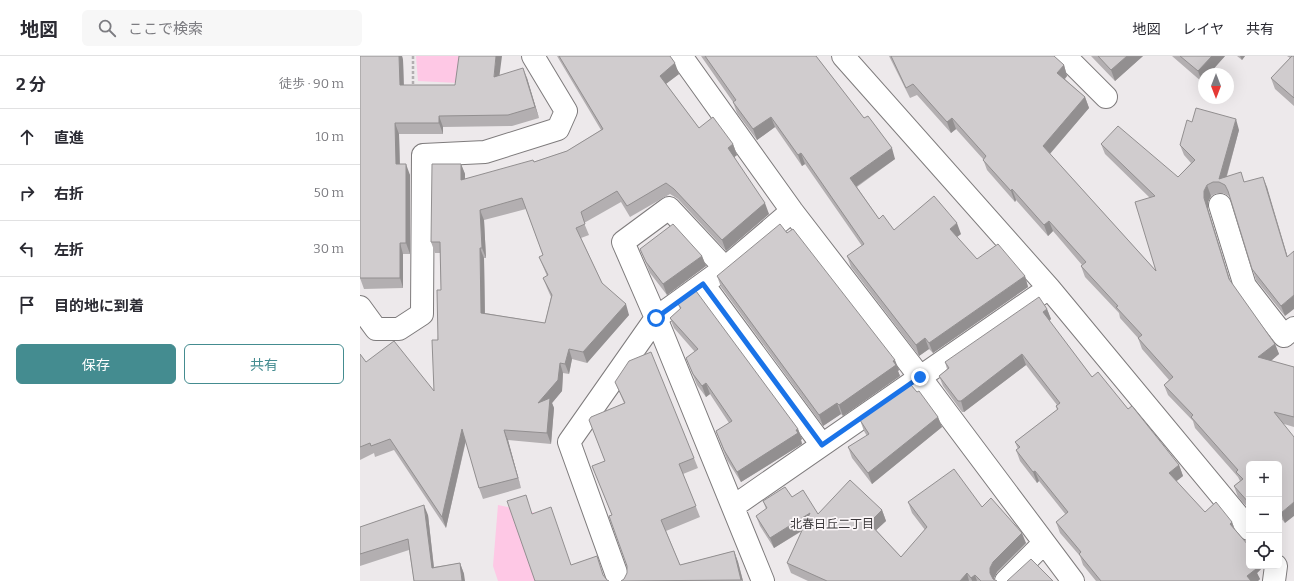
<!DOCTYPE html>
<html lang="ja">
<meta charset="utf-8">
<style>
:root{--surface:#fff;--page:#f7f7f7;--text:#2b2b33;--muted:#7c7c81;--line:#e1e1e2;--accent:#448c90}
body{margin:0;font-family:Bitter,"Noto Sans JP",serif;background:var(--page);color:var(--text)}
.controls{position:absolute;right:12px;bottom:12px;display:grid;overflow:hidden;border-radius:6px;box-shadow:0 4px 16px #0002}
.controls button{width:36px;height:36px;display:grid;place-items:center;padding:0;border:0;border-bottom:1px solid var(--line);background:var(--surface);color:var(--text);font:20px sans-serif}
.compass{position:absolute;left:838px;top:12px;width:36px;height:36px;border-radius:50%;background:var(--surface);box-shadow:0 4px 16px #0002;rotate:180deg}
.stop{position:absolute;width:12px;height:12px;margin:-9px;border:3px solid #1a73e8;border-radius:50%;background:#fff}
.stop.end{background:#1a73e8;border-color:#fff;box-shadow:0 1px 4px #0008}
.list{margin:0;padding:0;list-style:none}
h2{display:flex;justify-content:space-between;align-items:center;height:52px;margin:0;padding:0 16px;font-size:17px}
h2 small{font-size:13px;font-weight:400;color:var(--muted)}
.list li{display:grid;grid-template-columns:26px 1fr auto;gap:12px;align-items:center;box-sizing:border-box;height:56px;padding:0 16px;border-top:1px solid var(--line)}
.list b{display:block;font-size:15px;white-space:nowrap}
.list em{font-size:13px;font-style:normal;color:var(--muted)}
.actions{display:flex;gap:8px;padding:12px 16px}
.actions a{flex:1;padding:9px 0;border:1px solid var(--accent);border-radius:6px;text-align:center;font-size:14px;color:var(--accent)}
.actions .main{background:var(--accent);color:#fff}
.icon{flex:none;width:22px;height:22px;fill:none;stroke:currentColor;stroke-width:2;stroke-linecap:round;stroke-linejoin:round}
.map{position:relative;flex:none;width:934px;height:525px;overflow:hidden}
header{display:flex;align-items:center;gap:24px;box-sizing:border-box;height:56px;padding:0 20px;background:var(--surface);border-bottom:1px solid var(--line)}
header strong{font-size:19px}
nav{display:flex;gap:22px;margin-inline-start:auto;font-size:14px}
.search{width:280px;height:36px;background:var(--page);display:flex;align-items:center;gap:10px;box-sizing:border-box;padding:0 14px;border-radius:6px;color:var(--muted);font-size:15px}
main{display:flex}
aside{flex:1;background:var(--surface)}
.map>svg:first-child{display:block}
</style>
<header>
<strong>地図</strong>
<div class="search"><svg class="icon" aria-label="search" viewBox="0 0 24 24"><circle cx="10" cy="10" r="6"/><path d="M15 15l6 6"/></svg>ここで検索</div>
<nav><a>地図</a><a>レイヤ</a><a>共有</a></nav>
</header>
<main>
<aside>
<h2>2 分<small>徒歩 · 90 m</small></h2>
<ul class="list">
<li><svg class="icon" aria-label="ahead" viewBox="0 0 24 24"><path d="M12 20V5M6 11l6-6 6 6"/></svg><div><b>直進</b></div><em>10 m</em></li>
<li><svg class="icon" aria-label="right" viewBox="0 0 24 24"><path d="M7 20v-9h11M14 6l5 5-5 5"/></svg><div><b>右折</b></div><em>50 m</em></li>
<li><svg class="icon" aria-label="left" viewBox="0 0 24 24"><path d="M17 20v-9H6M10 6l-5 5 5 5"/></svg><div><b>左折</b></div><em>30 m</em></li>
<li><svg class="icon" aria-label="arrive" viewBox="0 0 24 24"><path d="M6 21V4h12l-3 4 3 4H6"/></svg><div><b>目的地に到着</b></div></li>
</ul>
<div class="actions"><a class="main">保存</a><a>共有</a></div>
</aside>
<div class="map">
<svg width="934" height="525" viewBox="0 0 934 525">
<rect width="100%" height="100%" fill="#ede9eb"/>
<path fill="#fec8e5" d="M56 0H102L98 27 58 25Z
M138 449 181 458 188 525H138L133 510Z"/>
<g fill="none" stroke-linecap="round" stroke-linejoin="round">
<g stroke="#7e7b7c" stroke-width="24">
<path id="street" d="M321 0 432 155 560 321 713 525
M483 0 689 232 889 473
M705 0 746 41
M860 149 885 230 924 280 934 272
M365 212 309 152 263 186 296 262 403 525
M343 228 462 389
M0 251 16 273H39L62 258 63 99 125 96 198 73 206 55 173 0
M374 450 689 232
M259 525 209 386 296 262 365 212 432 155
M646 525 684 487
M914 525 916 510"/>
</g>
<path stroke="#b2aeb0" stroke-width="2.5" stroke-dasharray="3 2" stroke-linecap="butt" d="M53 0V32"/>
<use href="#street" stroke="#fff" stroke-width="22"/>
</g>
<path fill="#b3afb1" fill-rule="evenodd" d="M0 0H42L43 4 44 29H95L139 19 167 22 179 62 152 70 83 71V78H39L40 108 50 119V198H43V232L4 233 0 222Z
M197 0H310L319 18 306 28 339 72 373 88 377 99 374 101 409 158 366 195 318 143 310 138 270 161 261 146 224 167 229 179 221 182 242 227 269 259 227 307 212 303 209 318 203 317 202 335 192 347 194 352 191 388 148 384 161 432 123 443 119 432 106 385 86 472 34 394 15 401 14 397 0 404V298L6 306 74 335 81 234 80 197H75L71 186 101 108 105 118V123L174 106 207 95 241 74ZM166 153 183 199 179 201 187 220 183 222 187 232 191 241 185 267 125 257 124 202H126L124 164Z
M341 0H456L535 103 497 131 519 163 534 174 601 178 597 181 617 203 665 220 668 231 573 297 569 293 559 300 491 211 487 200 502 190 445 108 442 110 415 71 397 84 377 57 373 46Z
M529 0H694L704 9 707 20 705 23 725 41 729 52 690 98 796 215 790 142 745 98 741 88 818 121 831 107 824 99 820 89 832 66 879 74 867 120 885 126 907 131 925 260 896 224 871 143 869 140 863 137H857L851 140 848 146V153L870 225 915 288 919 298 911 305 934 311V371L924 368 925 467 919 460V408H889V453L878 441 874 430 880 425 878 421 835 372 833 365 808 339 804 329 809 324 782 293 778 282 760 262 759 257 725 221 721 210 722 209 693 175 688 180 656 144 655 146 627 114 623 103 596 73 591 77 557 39 550 42Z
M731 0H783L755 25Z
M812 0H865L849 18H844L842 26Z
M877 0H885L882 4Z
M927 0H934V50L915 33 911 22 930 2Z
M427 177 539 314 538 315 540 320 483 360 481 358 463 370 361 231 357 220Z
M280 193 342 200 346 210 307 239 290 217Z
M318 248 438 373 442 383 441 384 442 388 381 426 367 404 356 375 369 367 350 338 346 341 337 329 326 302 335 296 314 272 310 262 320 253Z
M687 253 691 263 689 265 732 321 768 353 819 409 823 420 816 425 845 456 872 466 889 510H902V512L897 517 900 523 898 525H736L723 509 720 500 700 477 696 466 706 459 679 425 677 427 660 405 656 394 658 393 655 386 697 354 696 350 697 349 666 309 604 356H602L583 330 579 320 587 313 585 306Z
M255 326 334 402 338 412 323 418 340 461 306 475 320 509 374 495 378 506 383 525H261L264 523 267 517V510L252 459 232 410 245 405 229 364 264 347Z
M557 336 578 361 582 371 512 428 492 402 488 391 507 380 504 375 500 364Z
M432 441 458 458 522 454 526 465 516 474 541 501 565 474 552 457 548 446 622 451 666 487 637 516 634 522V523L637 525H448L431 517 427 507 442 475 414 492 400 470 396 460 406 453 403 445Z
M68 459 74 511 100 507 104 518 54 525 49 494 0 510V471Z"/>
<path fill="#928f90" d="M39 0H42L43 4 44 40 40 29Z
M136 0H142L138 31 134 21Z
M767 0H783L755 25 751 14Z
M852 0H865L849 18H844V23L842 26 838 15Z
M880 0H885L882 4Z
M315 7 319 18 303 30 300 20Z
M704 9 707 20 701 27 697 17Z
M163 12 167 22 179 62 175 51Z
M725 41 729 52 687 101 683 90Z
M79 60 83 71V78L79 67Z
M411 61 415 71 397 84 393 73Z
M592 62 596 73 591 77 587 66Z
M876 63 879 74 864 129 859 123Z
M35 67 39 78 40 119 36 108Z
M373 88 377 99 372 103 368 92Z
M532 92 535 103 494 132 490 122Z
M441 97 445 108 442 110 438 99Z
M46 108 50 119V198L46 187Z
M101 108 105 118V134L101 124Z
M903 121 907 131 931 212 927 201Z
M847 129 851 140 848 146V153L873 234 869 223 844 142V135Z
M652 133 656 144 655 146 651 135Z
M405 147 409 158 366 195 362 184Z
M120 154 124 164 126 202 122 192Z
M689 165 693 175 688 180 684 169Z
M597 167 601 178 594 183 590 173Z
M40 187 43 198V232L40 222Z
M120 192 124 202 125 267 121 257Z
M342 200 346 210 307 239 303 228Z
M665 220 668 231 573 297 569 287Z
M934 239V253L925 260 921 250Z
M266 248 269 259 227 307 223 296Z
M687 253 691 263 687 267 683 256Z
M565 282 569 293 559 300 556 289Z
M915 288 919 298 902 312 898 301Z
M209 293 212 303 209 318 205 308Z
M662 298 666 309 604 356 601 345Z
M535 304 539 314 538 315 540 320 483 360 479 349Z
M200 307 203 317 202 335 192 347 194 352 191 388 187 377 178 347Z
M346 327 350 338 346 341 342 330Z
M477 347 481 358 463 370 459 359Z
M578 361 582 371 512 428 508 417Z
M102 373 106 383 86 472 82 461Z
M438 373 442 383 441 384 442 388 381 426 377 416Z
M144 374 148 384 161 432 158 422Z
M819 409 823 420 813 428 809 417Z
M675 415 679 425 677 427 673 416Z
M934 446V460L925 467 921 457Z
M64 449 68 459 75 522 72 512Z
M522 454 526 465 513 477 509 467Z
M450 457 454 467 414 492 410 482Z
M872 466 876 477 870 468Z
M662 477 666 487 637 516 634 522V525L630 517V512L633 506Z
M374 495 378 506 383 525 381 524Z
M100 507 104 518 105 525H102Z
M892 510H902V512L897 517 900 523 898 525H889L887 520Z
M607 517 609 525H600Z
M615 519 617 525H612L611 522Z"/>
<path fill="#d0ccce" stroke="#928f90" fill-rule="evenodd" d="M0 0H39L40 29H95L99 0H136L134 21 163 12 175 51 148 59 79 60V67H35L36 108H46V187H40V222H0Z
M199 0H310L315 7 300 20 339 72 353 61 373 88 368 92 405 147 362 184 314 133 306 127 267 150 257 135 221 156 225 168 216 172 242 227 266 248 223 296 209 293 205 308 200 307 198 324 178 347 190 342 187 377 144 374 158 422 119 432 102 373 82 461 30 383 11 390 10 387 0 391V298L6 306 34 285 74 335 72 284H78L77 234H81L80 186H71L72 108H101V124L173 104 174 106 207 95 243 73ZM162 142 183 199 179 201 188 219 183 222 192 239 185 267 121 257 120 192H122L120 154Z
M345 0H456L504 62 508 60 532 92 490 122 519 163 523 159 534 174 574 140 597 167 590 173 617 203 638 188 665 220 569 287 565 282 556 289 487 200 504 188 441 97 438 99 411 61 393 73 373 46 376 44Z
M531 0H694L704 9 697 17 725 41 683 90 796 215 775 146 795 140 741 88 758 70 818 121 835 104 820 89 827 64 832 66 836 52 876 63 859 123 881 116 884 126 903 121 927 201 934 195V239L921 250 892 213 868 135 865 129 859 126H853L847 129 844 135V142L869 223 915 288 898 301 934 311V361L914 356 934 381V446L921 457 919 454V408H889V447L874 430 883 423 876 416 878 414 831 361 833 359 804 329 813 321 778 282 782 279 756 251 758 250 721 210 726 206 689 165 684 169 652 133 651 135 623 104 626 100 592 62 587 66 553 28 546 32Z
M738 0H767L751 14Z
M820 0H852L838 15Z
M932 0H934V42L911 22Z
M313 168 342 200 303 228 286 206 280 193Z
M420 168 427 177 433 173 535 304 533 305 536 309 479 349 477 347 459 359 357 220Z
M336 235 438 373 436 374 438 377 377 416 364 394 356 375 372 365 346 327 342 330 333 318 326 302 338 293 310 262 321 252 318 248Z
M679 241 687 253 683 256 732 321 738 316 768 353 772 350 819 409 809 417 845 456 856 446 872 466 870 468 889 490V510H894L896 513 887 520 891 525H741L719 498 721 496 696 466 708 456 675 415 673 416 656 394 660 391 655 386 698 353 696 350 700 347 662 298 601 345H598L579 320 589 312 585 306Z
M291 296 334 402 319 408 336 450 301 464 320 509 374 495 381 524 261 525 264 523 267 517V510L249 460 252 459 232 410 245 405 229 364 231 361 265 347 255 326 269 305Z
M551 329 557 336 559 335 578 361 508 417 488 391 509 378 500 364Z
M594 413 622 451 631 442 662 477 633 506 630 512V517L633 523 637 525H621L615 519 611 522 607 517 600 525H467L427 507 450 457 410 482 396 460 407 452 403 445 425 431 432 441 443 434 458 458 490 424 522 454 509 467 541 501 567 471 548 446Z
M166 439 172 458 191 451 211 509 237 500 243 519 247 524 249 525H175L147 445Z
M64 449 72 512 100 507 102 525H54L48 483 0 498V471Z
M671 503 693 525H647Z"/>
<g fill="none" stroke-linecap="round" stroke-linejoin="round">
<path stroke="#1a73e8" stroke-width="5" d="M296 262 343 228 462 389 560 321"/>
</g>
<g text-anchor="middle" stroke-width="3.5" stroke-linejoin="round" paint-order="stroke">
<g font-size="12" fill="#3b383a" stroke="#fbf6f8">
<text x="472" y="472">北春日丘二丁目</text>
</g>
</g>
</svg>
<div class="controls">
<button>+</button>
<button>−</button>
<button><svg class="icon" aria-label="locate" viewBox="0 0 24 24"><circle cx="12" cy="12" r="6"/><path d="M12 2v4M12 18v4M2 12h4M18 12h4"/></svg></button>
</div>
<svg class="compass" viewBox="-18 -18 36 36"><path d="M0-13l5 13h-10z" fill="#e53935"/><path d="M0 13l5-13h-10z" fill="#7c7c81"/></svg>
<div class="stop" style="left:296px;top:262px"></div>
<div class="stop end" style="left:560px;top:321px"></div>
</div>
</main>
